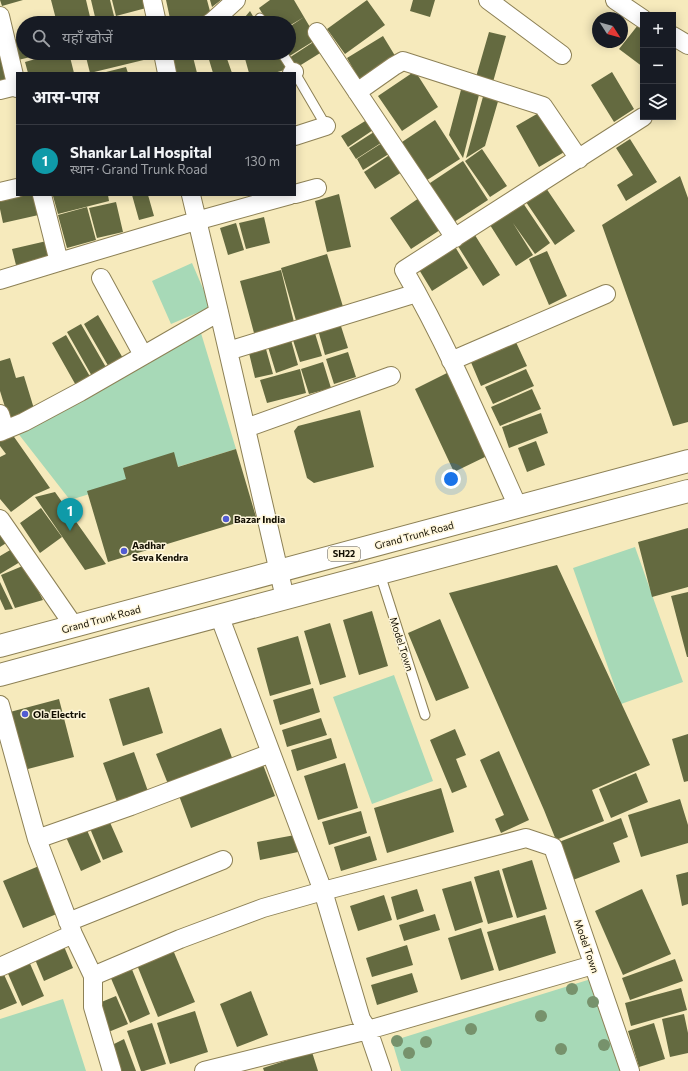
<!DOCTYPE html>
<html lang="hi">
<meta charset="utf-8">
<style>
:root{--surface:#171b24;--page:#20242c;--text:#f1f3f6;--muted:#9ea1a6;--line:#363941;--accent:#0f766e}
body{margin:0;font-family:Commissioner,"Noto Sans Devanagari",sans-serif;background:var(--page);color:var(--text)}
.controls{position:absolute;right:12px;top:12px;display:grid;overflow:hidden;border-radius:0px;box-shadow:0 2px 10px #0003}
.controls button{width:36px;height:36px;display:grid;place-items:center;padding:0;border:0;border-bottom:1px solid var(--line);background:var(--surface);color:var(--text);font:20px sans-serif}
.compass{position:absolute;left:592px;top:12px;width:36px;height:36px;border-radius:50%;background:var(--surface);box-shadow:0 2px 10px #0003;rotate:126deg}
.you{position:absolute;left:451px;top:479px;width:14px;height:14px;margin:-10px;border:3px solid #fff;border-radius:50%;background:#1a73e8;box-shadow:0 0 0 6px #1a73e833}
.badge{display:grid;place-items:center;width:26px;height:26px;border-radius:50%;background:var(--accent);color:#fff;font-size:13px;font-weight:700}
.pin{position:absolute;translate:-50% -33px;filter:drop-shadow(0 1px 2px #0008)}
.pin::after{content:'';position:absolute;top:21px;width:14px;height:12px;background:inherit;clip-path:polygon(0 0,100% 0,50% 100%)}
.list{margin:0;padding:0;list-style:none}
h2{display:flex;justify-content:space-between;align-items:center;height:52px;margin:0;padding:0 16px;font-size:17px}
h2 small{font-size:13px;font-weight:400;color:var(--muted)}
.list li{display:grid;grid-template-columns:26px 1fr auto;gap:12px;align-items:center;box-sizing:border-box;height:72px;padding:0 16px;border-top:1px solid var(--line)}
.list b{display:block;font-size:15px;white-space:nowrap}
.list p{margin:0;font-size:13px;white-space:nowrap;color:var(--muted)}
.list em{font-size:13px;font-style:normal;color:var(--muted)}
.icon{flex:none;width:22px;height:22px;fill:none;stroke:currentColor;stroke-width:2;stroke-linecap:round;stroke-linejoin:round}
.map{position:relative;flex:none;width:688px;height:1071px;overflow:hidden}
.search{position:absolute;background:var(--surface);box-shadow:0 2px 10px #0003;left:16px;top:16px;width:280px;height:44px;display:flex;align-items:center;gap:10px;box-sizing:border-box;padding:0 14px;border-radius:22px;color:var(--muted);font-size:15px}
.panel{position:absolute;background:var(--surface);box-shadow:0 2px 10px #0003;left:16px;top:72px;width:280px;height:124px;border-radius:0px}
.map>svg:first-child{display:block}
</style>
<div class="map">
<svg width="688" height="1071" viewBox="0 0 688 1071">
<rect width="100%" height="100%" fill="#f6eabc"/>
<path fill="#a7d9b7" d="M192 263 211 307 171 324 152 281Z
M201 333 236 449 70 500 17 432Z
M635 547 683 682 621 704 573 568Z
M394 675 433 781 372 804 333 697Z
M591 979 620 1071H401L392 1041Z
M63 999 86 1071H0V1019Z"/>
<path fill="#646a40" d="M0 0H23L2 6Z
M51 0H86L91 21 82 23H57Z
M91 0H110L114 16 96 21Z
M112 0H149L150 7 116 16Z
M166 0H207L211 15 178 23H171Z
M210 0H221L212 7Z
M270 0H294L304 17 289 26V23H268L259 8Z
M367 0 385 25 345 54 327 29Z
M413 0H435L430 17 410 11Z
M250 11 257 23H240Z
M304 17 317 39 288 57 285 53H289V27Z
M106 19 107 23H93V22Z
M642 20 643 21V67L619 49Z
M489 32 506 36 493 82 476 77Z
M383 36 397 59 360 81 347 58Z
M23 37V53L43 54 18 60 14 40Z
M0 38 12 80 0 82Z
M318 39 325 50 296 68 289 58Z
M57 53H69L74 73H28L25 62Z
M85 53H155L156 57 90 73Z
M172 53H192L197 73H173Z
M207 53H225L232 73H213Z
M252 53H279L288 69 274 73H249L244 55Z
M126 67 128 73H106V72Z
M415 71 438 107 402 131 378 96Z
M612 72 634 109 614 122 591 85Z
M462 86 480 91 463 158 449 135Z
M484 93 499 98 485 146 466 158Z
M542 111 566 151 539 167 516 126Z
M370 118 376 128 348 147 341 136Z
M435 120 460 159 424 182 399 144Z
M377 130 384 141 356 159 349 148Z
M630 139 657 182 626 201 617 185 633 175 616 148Z
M385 141 392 152 363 170 357 159Z
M482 149 507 186 490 197 465 161Z
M391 154 402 172 375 189 364 172Z
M463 161 488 200 451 224 427 185Z
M680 176 688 198V422L673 426 602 225Z
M546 188 575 231 555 245 526 202Z
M339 194 351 247 327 252 315 201Z
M0 195H39L43 214 3 223 0 209Z
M57 195H108L109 201 58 214 53 196Z
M132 195H148L154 216 139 220Z
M419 198 440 230 411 249 390 218Z
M116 202 123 232 97 238 89 208Z
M523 203 550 243 535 254 513 223 533 255 516 266 490 225Z
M87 207 96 240 67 248 58 215Z
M264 217 270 243 246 249 239 223Z
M236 223 244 250 228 255 220 228Z
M473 232 500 275 483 286 456 243Z
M51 240 55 260 17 269 12 249Z
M454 245 468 268 432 291 418 268Z
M547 251 567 296 549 305 529 259Z
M327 254 344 310 297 324 281 268Z
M281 270 294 322 254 333 240 281Z
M98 315 124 360 110 369 84 324Z
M340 323 348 348 325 355 318 330Z
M81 324 107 369 93 378 67 332Z
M314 330 322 356 300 362 292 337Z
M66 335 92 380 78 389 52 343Z
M291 340 298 365 276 373 268 347Z
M515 340 527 366 481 386 470 360Z
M266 349 273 374 255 378 249 353Z
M348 352 356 377 334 384 326 359Z
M10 358 16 378 24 376 35 412 9 420 0 391V361Z
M323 362 331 388 309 394 301 369Z
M300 369 306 393 267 403 260 380Z
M526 369 534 386 493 404 485 387Z
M447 373 487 456 454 472 415 389Z
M532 389 541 409 500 426 491 407Z
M360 410 374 467 314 483 307 478 294 431 298 426Z
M541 413 548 433 509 448 502 427Z
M12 434 50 488 34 495 11 512 0 499V457L6 454 0 446V439Z
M536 441 545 465 527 472 518 448Z
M236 449 256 517 108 562 87 491 126 479 123 468 174 452 178 467Z
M55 492 106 564 85 570 35 497Z
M41 508 62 537 40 553 20 523Z
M688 528V587L652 597 638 542Z
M0 529 11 540 0 547Z
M17 546 25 559 0 574V556Z
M25 565 43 600 15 608 1 575Z
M557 565 650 765 592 790 604 821 556 840 544 810 449 593Z
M0 582 13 609 5 610 0 599Z
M688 592V657H687L671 596Z
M372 611 388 666 359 675 343 620Z
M440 619 469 688 436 701 408 633Z
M330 623 346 677 320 685 304 631Z
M298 636 311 684 270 696 257 648Z
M149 687 163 733 123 746 109 699Z
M313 688 320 712 280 725 273 700Z
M59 699 74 757 24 770 10 712Z
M321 718 327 735 287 747 282 730Z
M221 728 234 763 170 789 156 754Z
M455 729 466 755 456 759 467 787 452 793 430 740Z
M688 734V781L684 782 672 739Z
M331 738 337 758 297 771 291 750Z
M499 751 529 820 501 833 495 819 504 815 480 760Z
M134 752 149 794 118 805 103 763Z
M262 762 275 796 191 828 178 793Z
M345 763 358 808 318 820 304 776Z
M636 773 648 802 611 818 599 789Z
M441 788 454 832 387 853 374 808Z
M680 799 688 825V843L641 857 628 815Z
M361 811 367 833 329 845 322 822Z
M108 818 123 852 103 860 89 826Z
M621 818 628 837 613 843 620 862 573 880 559 842Z
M86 828 101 862 81 871 66 837Z
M295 835 298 852 260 860 257 842Z
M370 836 377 860 341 871 334 847Z
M532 860 547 909 517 918 502 869Z
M39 866 59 913 23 928 3 881Z
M499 870 513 917 488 924 474 877Z
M688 872V904L682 906 676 875Z
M471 881 483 922 455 931 442 889Z
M417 889 424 911 397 920 391 897Z
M642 889 671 954 623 975 595 911Z
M384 895 392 920 358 931 350 906Z
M435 914 440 930 404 941 399 925Z
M545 915 556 953 499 971 487 932Z
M481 928 494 970 461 980 448 938Z
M63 944 73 968 44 981 34 957Z
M407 945 413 965 372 977 366 958Z
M173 950 195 1002 158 1017 137 965Z
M28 959 44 996 22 1006 6 969Z
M675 959 683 981 630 1000 622 978Z
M131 967 150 1014 130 1023 110 976Z
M1 968 17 1003 0 1010V969Z
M412 973 418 992 377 1005 371 985Z
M681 988 687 1010 631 1026 625 1003Z
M251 991 268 1035 237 1047 220 1004Z
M116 996 128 1024 106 1033 99 1003Z
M195 1011 208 1052 170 1064 157 1023Z
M684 1014 688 1033V1053L670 1057 662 1019Z
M152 1023 166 1064 144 1071H141L127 1031Z
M654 1023 665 1059 639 1067 628 1031Z
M124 1039 136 1071H119L110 1046Z
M312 1052 318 1071H264L263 1068Z"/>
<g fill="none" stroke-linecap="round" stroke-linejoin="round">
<g stroke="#8d8156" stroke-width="11">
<path id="service" d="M260 18 263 23
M282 53 295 73
M295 73 326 126
M380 574 425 715"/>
</g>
<g stroke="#8d8156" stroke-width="20">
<path id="minor" d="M152 0 157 23
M488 0 562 55
M615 0 643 19
M0 16 17 88
M210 23 213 21 236 0
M317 32 455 238
M673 36 688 45
M163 53 167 73
M292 73 294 72
M0 90 16 86
M357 92 394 66 403 61 543 106 579 159
M295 136 326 126
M0 192 17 188
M295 194 317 188
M42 195 59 262 196 221 290 195
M191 195 219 312 285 598
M101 278 143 355
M0 280 59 262
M228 351 417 293
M451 361 606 294
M0 414 5 430
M246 428 391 376
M0 432 24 422 80 392 219 312
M518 507C482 427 448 346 404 270L643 117
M0 519 74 626
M219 615 323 891 361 1019 368 1030 382 1071
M0 705 37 839 73 934 93 976V1007L112 1071
M37 839 131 806 271 753
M68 922 223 860
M0 967 73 934
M93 976 180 939 263 908 323 891 526 838 553 847 630 1071
M204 1071 368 1030 593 965"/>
</g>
<g stroke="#8d8156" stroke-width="24">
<path id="trunk" d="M0 646 688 461
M0 675C229 612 459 552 688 491"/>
</g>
<use href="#service" stroke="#fff" stroke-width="9"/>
<use href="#minor" stroke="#fff" stroke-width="18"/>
<use href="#trunk" stroke="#fff" stroke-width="22"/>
</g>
<g fill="#77926c">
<circle cx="572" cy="989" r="6"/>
<circle cx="593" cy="1002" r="6"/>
<circle cx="541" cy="1016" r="6"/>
<circle cx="471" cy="1029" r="6"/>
<circle cx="397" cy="1041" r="6"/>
<circle cx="426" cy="1042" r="6"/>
<circle cx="604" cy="1045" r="6"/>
<circle cx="561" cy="1049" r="6"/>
<circle cx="409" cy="1053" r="6"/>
</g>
<g fill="#525cd2" stroke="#fff7dc" stroke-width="1.5">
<circle cx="226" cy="519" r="4"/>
<circle cx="124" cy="551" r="4"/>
<circle cx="25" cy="714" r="4"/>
</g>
<g text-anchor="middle" stroke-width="3" stroke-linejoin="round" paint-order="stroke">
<rect fill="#fff7dc" stroke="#585343" stroke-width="1" x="328" y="547" width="32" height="14" rx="3"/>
<g font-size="9" font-weight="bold" fill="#110d01">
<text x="344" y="557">SH22</text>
</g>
<g font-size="10" font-weight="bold" fill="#110d01" stroke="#fff7dc" text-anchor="start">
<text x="234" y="523">Bazar India</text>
<text x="132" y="549">Aadhar<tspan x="132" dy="12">Seva Kendra</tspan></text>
<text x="33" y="718">Ola Electric</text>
</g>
<g font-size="10" fill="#110d01" stroke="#fff7dc">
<text transform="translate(414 535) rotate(-15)" y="4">Grand Trunk Road</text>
<text transform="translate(101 619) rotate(-15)" y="4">Grand Trunk Road</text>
<text transform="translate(402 644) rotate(72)" y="4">Model Town</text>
<text transform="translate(587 946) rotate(71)" y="4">Model Town</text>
</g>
</g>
</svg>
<div class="controls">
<button>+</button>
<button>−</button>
<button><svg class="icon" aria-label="layers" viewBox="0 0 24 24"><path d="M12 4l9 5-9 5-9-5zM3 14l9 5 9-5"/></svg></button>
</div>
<svg class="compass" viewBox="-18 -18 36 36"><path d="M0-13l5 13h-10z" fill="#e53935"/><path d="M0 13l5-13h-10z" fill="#9ea1a6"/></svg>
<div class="you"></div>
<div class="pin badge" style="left:70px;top:531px;background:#0f9aa8">1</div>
<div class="search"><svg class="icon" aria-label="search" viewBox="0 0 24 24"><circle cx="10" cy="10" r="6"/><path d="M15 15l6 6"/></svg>यहाँ खोजें</div>
<section class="panel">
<h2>आस-पास<small></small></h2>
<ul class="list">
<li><span class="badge" style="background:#0f9aa8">1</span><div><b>Shankar Lal Hospital</b><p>स्थान · Grand Trunk Road</p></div><em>130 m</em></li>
</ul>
</section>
</div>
